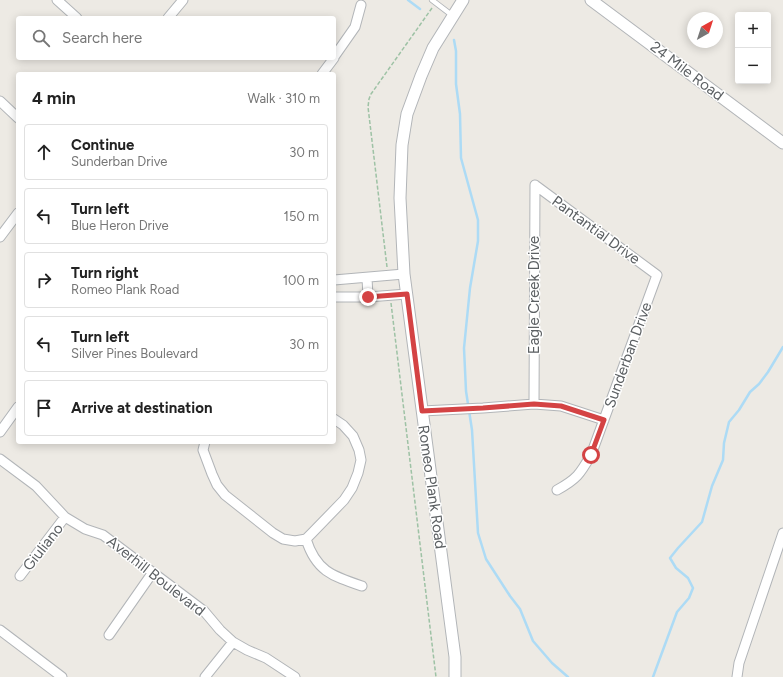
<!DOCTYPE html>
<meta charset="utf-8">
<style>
:root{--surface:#fff;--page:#f2f2f2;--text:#222;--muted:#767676;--line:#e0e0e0}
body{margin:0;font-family:Figtree,sans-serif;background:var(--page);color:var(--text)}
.controls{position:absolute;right:12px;top:12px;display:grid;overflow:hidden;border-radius:4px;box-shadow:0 2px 10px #0003}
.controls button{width:36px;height:36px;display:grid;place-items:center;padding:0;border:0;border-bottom:1px solid var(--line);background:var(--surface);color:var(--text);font:20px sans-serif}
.compass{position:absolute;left:687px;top:12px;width:36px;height:36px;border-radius:50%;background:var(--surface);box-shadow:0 2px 10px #0003;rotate:39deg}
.stop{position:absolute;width:12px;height:12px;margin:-9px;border:3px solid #d44344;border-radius:50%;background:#fff}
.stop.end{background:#d44344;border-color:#fff;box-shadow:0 1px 4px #0008}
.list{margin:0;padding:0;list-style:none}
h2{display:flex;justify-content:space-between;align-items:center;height:52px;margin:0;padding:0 16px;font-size:17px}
h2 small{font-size:13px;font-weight:400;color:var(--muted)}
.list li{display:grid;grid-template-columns:26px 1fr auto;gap:12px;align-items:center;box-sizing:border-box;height:56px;margin:0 8px 8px;padding:0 8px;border:1px solid var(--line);border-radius:4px}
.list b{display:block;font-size:15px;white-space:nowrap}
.list p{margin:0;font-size:13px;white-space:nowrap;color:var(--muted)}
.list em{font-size:13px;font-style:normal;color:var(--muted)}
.icon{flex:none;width:22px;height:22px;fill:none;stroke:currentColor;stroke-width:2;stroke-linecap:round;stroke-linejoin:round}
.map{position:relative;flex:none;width:783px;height:677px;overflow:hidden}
.search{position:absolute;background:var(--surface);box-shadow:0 2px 10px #0003;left:16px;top:16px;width:320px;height:44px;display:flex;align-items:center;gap:10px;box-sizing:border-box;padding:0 14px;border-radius:4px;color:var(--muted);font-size:15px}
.panel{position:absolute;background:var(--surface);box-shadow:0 2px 10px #0003;left:16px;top:72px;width:320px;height:372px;border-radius:4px}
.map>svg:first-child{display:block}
</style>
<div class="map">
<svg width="783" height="677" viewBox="0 0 783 677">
<rect width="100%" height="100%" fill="#edeae4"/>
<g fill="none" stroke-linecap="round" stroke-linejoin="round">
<path stroke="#addbf5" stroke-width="2.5" d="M408 0 420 9
M454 40 456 51V84L460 114 461 158 478 220V241L470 288 464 348 466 391 472 430 478 533 486 559 510 596 520 609 533 641 552 663 568 677
M653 677 677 612 689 598 693 588 688 578 676 568 670 558 678 548 702 522 712 486 723 460 724 443 729 422 739 410 750 392 759 384 768 372 783 347"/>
<g stroke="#b2b5b8" stroke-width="6">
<path id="service" d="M432 0 453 16"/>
</g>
<g stroke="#b2b5b8" stroke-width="11">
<path id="minor" d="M57 0 77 18
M168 18 183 0
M334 57 355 27 361 5
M322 74 334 58
M0 101 18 118
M535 185 657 275 591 455C580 474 577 479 557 490
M0 237 18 213
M367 278 368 297
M334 280 404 274
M334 297H368L407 294
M534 404 535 185
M422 411 483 408 534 404 561 406 604 420
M0 432 18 407
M205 442 203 450 212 474 217 485 225 495 273 533 283 539 295 541 306 539 312 533 344 500 352 488 358 473 361 460 359 450 353 436 343 425 334 419
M0 459 36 486 65 517 85 529 103 535 204 611 220 630 233 642 247 650 266 658 295 677
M306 539C316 571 332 576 362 586
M20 576 65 517
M0 630 62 677
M109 635 153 572
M205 677 233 642
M737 677 739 663 783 533"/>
</g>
<g stroke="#b2b5b8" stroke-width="13">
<path id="tertiary" d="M591 0 783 143
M455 677V657L404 274 400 198 402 145 407 114 421 76 433 48 463 0"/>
</g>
<path stroke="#9ec2a5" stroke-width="1.5" stroke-dasharray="4 2" stroke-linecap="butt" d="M387 267 368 107 369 99 371 94 432 8
M391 303 436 677"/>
<use href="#service" stroke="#fff" stroke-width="4.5"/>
<use href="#minor" stroke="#fff" stroke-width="9"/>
<use href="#tertiary" stroke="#fff" stroke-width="11"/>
</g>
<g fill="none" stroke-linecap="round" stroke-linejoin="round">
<path stroke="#d44344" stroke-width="5" d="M368 297 407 294 422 411 483 408 534 404 561 406 604 420 591 455"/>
</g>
<g text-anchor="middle" stroke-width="3" stroke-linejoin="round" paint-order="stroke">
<g font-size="15" fill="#5c6063" stroke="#fff">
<text transform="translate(687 71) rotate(37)" y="5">24 Mile Road</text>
<text transform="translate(596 230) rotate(36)" y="5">Pantantial Drive</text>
<text transform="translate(534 295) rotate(-90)" y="5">Eagle Creek Drive</text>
<text transform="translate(628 355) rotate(-70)" y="5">Sunderban Drive</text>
<text transform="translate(432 487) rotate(82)" y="5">Romeo Plank Road</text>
<text transform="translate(43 547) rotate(-52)" y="5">Giuliano</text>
<text transform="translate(156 576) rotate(38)" y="5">Averhill Boulevard</text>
</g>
</g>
</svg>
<div class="controls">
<button>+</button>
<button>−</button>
</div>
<svg class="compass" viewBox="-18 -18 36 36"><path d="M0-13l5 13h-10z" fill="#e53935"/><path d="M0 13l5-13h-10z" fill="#767676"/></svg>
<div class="stop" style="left:591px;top:455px"></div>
<div class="stop end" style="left:368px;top:297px"></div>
<div class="search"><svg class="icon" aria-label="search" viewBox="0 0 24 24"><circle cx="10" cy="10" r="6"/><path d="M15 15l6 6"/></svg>Search here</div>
<section class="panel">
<h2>4 min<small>Walk · 310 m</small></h2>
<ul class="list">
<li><svg class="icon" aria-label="ahead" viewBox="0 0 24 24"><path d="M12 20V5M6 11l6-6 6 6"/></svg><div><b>Continue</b><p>Sunderban Drive</p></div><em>30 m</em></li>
<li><svg class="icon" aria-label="left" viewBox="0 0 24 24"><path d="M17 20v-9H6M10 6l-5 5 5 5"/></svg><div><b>Turn left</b><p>Blue Heron Drive</p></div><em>150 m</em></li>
<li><svg class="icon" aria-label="right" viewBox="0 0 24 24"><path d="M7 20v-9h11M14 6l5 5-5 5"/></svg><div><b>Turn right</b><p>Romeo Plank Road</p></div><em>100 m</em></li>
<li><svg class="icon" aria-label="left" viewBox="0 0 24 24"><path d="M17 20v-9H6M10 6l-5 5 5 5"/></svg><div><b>Turn left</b><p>Silver Pines Boulevard</p></div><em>30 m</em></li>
<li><svg class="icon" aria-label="arrive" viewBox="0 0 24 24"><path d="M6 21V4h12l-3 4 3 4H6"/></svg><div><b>Arrive at destination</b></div></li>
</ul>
</section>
</div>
